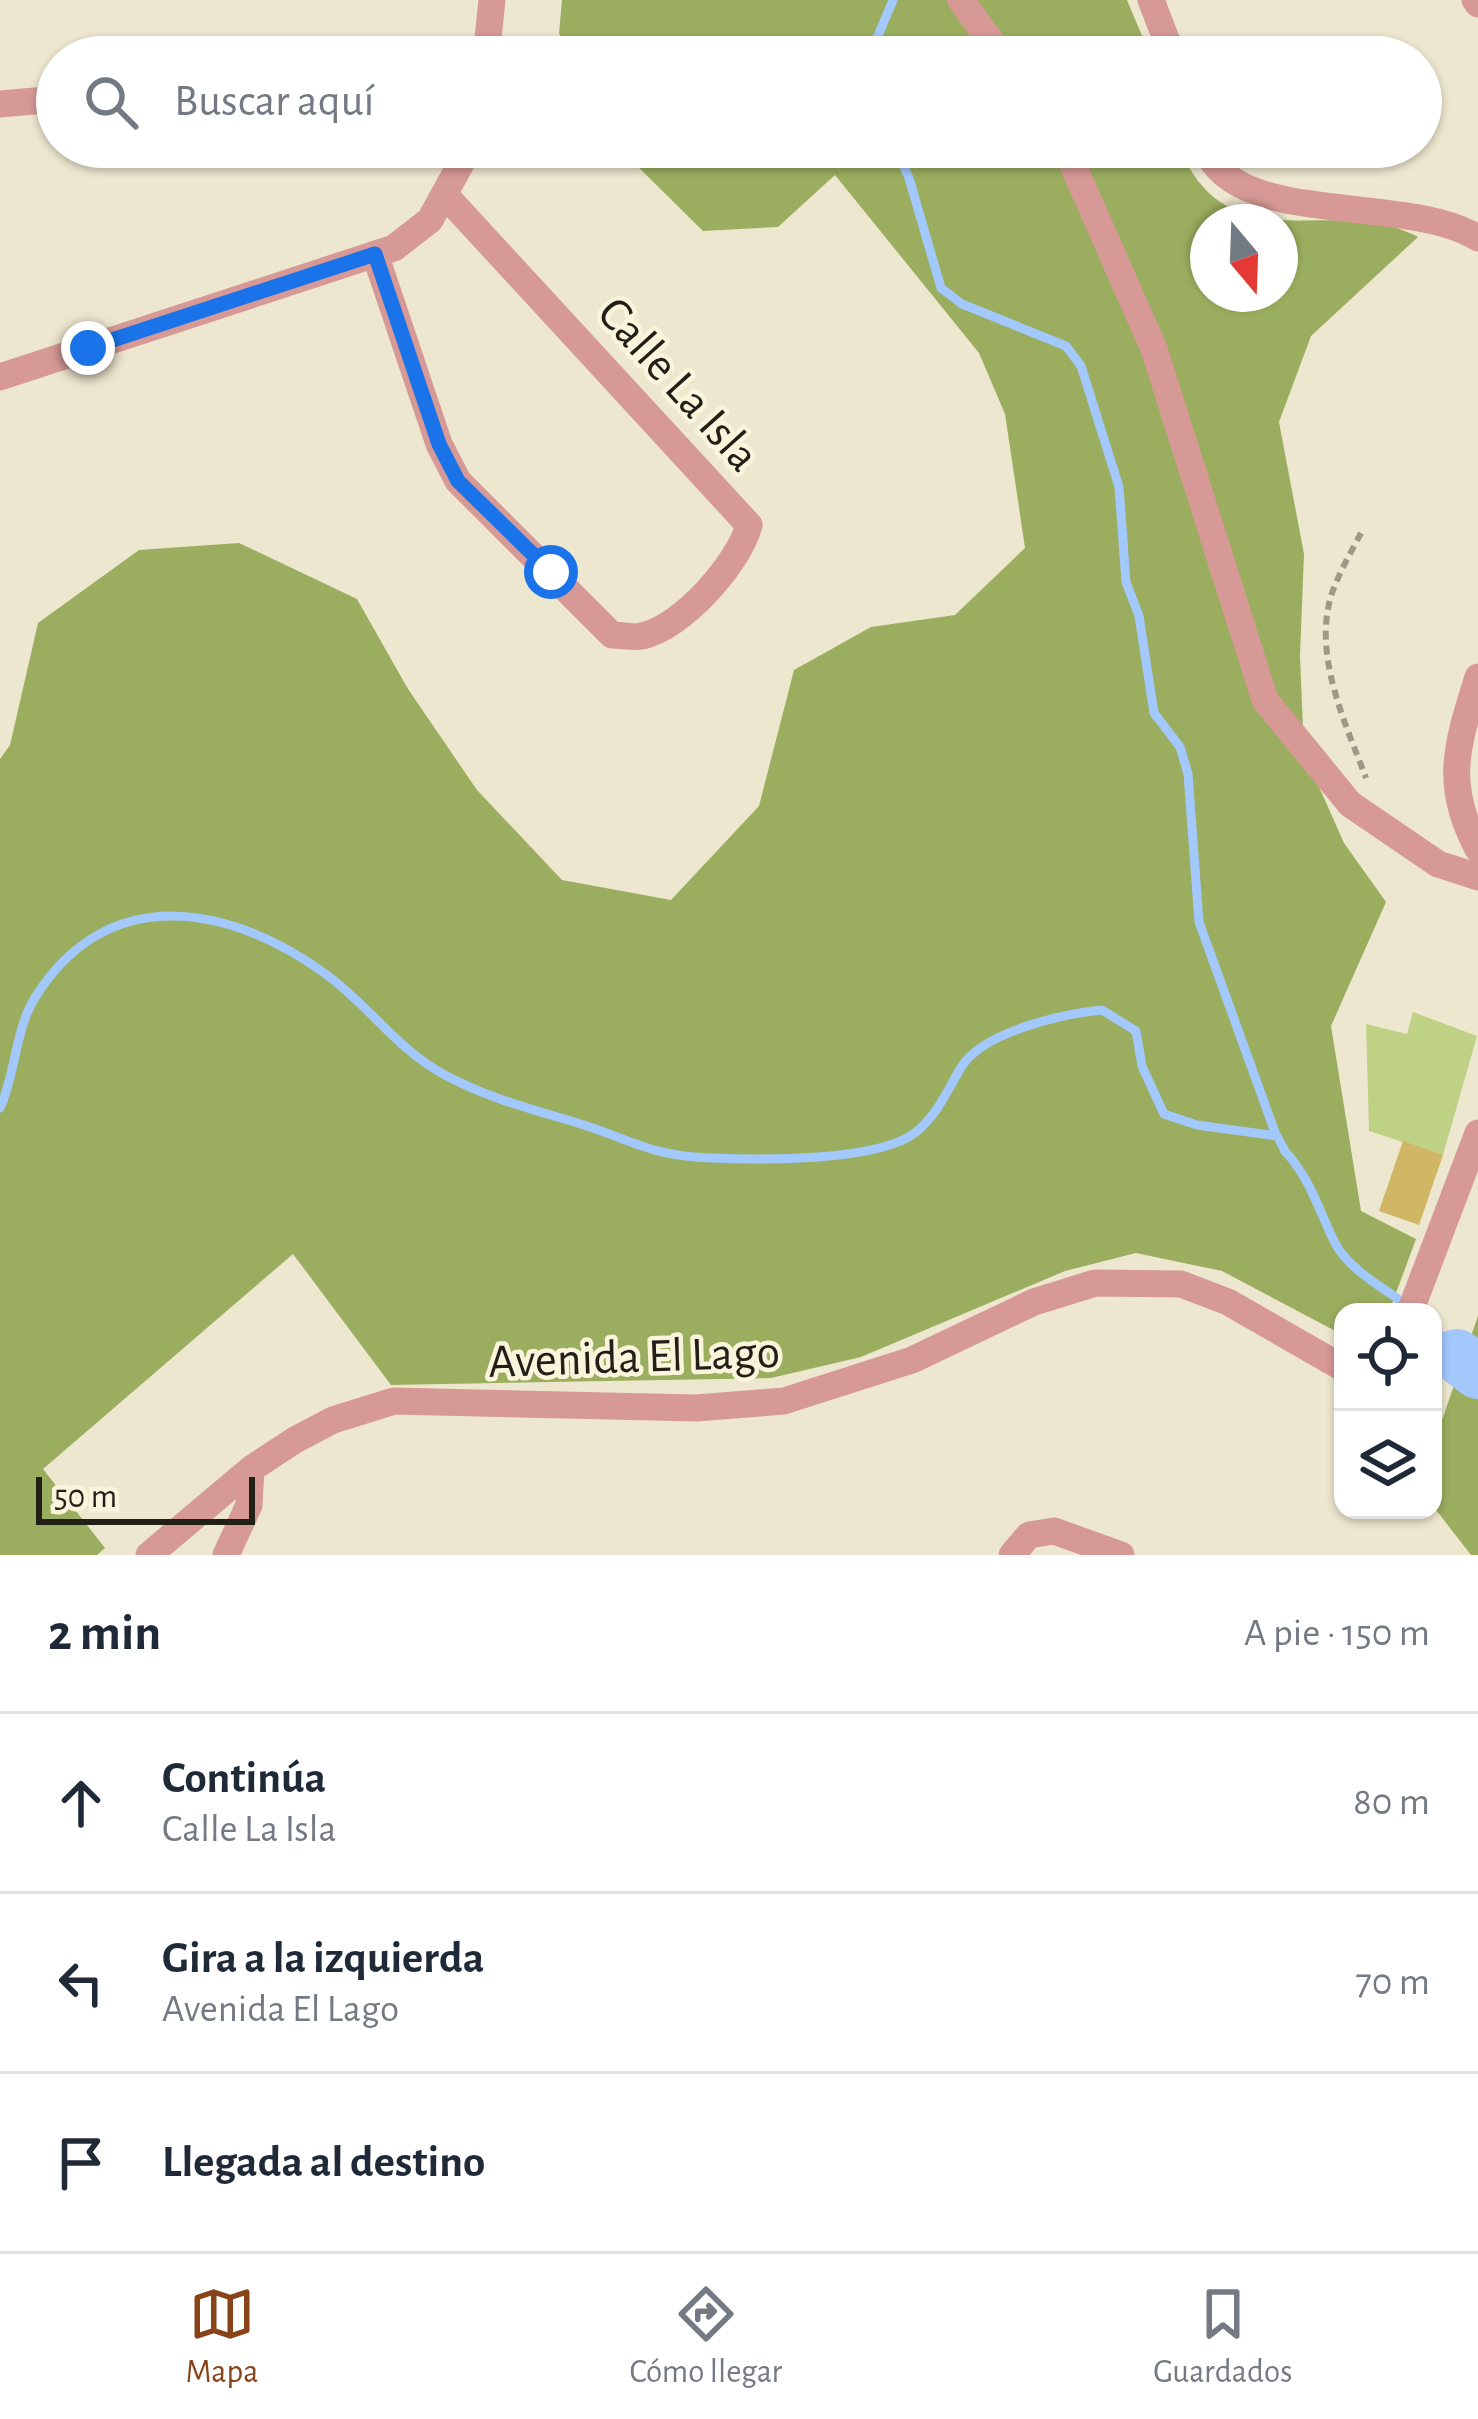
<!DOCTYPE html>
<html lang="es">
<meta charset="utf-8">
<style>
:root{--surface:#fff;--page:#f6f6f7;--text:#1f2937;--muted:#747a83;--line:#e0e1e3;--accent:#884319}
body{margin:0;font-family:"Alegreya Sans",sans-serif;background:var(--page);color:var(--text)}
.controls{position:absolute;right:36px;bottom:36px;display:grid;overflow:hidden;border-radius:24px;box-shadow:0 3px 9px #0004}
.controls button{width:108px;height:108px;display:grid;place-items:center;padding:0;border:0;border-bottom:3px solid var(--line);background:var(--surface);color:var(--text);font:60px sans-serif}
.compass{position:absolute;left:1190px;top:204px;width:108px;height:108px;border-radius:50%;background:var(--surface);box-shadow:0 3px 9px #0004;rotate:161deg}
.scale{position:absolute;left:36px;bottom:30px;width:219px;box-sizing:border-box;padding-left:12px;border:6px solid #211f16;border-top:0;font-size:33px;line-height:42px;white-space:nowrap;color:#211f16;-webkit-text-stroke:9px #fbf4dc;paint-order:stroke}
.stop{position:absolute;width:36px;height:36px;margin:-27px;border:9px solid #1a73e8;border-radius:50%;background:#fff}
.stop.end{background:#1a73e8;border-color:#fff;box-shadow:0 3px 12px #0008}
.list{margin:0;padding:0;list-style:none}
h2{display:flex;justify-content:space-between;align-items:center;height:156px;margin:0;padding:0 48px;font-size:51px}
h2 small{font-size:39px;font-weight:400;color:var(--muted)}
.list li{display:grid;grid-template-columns:78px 1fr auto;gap:36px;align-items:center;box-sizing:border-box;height:180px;padding:0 48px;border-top:3px solid var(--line)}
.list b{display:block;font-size:45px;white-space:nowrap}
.list p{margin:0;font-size:39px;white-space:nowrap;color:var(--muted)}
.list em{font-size:39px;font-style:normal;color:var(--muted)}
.icon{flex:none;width:66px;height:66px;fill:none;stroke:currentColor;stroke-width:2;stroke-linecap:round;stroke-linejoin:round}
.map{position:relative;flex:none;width:1478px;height:1555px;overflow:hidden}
.search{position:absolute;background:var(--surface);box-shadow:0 3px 9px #0004;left:36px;right:36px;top:36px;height:132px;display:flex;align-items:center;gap:30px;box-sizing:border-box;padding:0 42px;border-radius:66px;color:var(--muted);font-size:45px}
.sheet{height:696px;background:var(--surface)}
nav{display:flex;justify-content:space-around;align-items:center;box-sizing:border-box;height:168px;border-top:3px solid var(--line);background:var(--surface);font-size:33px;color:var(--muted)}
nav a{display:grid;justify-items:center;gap:6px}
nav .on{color:var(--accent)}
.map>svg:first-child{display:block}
</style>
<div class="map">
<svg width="1478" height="1555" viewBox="0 0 1478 1555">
<rect width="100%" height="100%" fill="#eee7cf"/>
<path fill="#bed185" d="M1413 1012 1477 1036 1443 1155 1369 1131 1366 1024 1407 1034Z"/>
<path fill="#9bae5f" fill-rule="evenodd" d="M562 0H1127L1151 57H568L559 33Z
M618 147H1179C1229 267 1333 192 1418 237L1311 336 1279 422 1304 554 1300 656 1304 753 1344 843 1386 902 1331 1026 1361 1211 1416 1239 1389 1312H1343V1335L1222 1271 1136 1253 1065 1271 861 1357 771 1378 391 1385 293 1254 43 1469 105 1548 97 1555H0V759L10 745 38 623 139 550 239 543 357 599 408 689 477 790 562 880 671 900 759 806 794 670 871 627 955 615 1025 548 1005 414 979 353 835 175 778 227 703 231ZM1208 222H1280V294H1208Z
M1478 1316V1555H1471L1433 1506V1446Z"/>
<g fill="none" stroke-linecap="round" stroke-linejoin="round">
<path stroke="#a2c8fc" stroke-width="9" d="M869 57 893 0
M895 147 909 178 941 288 962 304 1066 346 1081 366 1119 487 1126 582 1139 616 1154 713 1180 747 1188 774 1199 922 1276 1135
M0 1108C16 1073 15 1028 36 996 109 881 232 905 327 975 369 1006 398 1050 445 1075 487 1098 535 1110 581 1124 634 1141 651 1156 711 1158 759 1160 879 1162 916 1132 939 1113 947 1090 962 1066 985 1031 1063 1014 1102 1010L1136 1031 1142 1066 1164 1114 1197 1125 1277 1136 1286 1153
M1284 1150C1311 1179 1318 1209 1335 1243 1349 1270 1384 1288 1408 1306
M1433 1326 1457 1356"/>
<path stroke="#a2c8fc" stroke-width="54" d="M1457 1356 1478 1372"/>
</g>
<path fill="#d0b765" d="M1403 1141 1443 1155 1419 1225 1379 1211Z"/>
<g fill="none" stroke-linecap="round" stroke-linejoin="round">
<path stroke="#9e9987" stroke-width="6" stroke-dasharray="9 6" stroke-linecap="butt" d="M1361 533C1351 552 1339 573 1332 593 1312 654 1345 722 1366 778"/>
<path stroke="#d79996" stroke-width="27" d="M961 0 1002 57
M1151 0 1173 57
M1475 0 1478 4
M486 57 492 0
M0 104 57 99
M1065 147 1154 349 1265 700 1350 804 1438 864 1478 877
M1205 147C1234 228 1405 193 1478 238
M375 254 439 444 458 481 612 635C621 635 634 638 642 636 683 627 739 563 749 525L445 195
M0 377 394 248 430 220 470 147
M1478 677C1457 745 1443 784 1478 849
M1410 1312 1478 1133
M149 1555 251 1469 295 1440 333 1420 394 1401 696 1408 784 1401 912 1360 1034 1302 1095 1283 1181 1284 1228 1302 1343 1368
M226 1555 249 1505 251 1469
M1012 1555 1029 1535 1054 1531 1121 1555"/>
</g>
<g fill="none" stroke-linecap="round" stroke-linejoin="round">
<path stroke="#1a73e8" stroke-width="15" d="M88 348 375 254 439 444 458 481 551 572"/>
</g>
<g text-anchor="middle" stroke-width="9" stroke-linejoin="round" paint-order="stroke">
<g font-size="48" fill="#211f16" stroke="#fbf4dc">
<text transform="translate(680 383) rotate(48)" y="17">Calle La Isla</text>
<text transform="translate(634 1355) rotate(-2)" y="17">Avenida El Lago</text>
</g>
</g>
</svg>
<div class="controls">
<button><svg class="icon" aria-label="locate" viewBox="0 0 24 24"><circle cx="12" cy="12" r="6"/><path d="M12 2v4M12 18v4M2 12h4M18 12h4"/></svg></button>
<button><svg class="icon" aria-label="layers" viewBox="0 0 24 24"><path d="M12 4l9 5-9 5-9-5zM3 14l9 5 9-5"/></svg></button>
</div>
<svg class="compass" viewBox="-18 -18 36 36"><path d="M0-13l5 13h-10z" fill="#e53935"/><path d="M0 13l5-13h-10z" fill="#747a83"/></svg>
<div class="scale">50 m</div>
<div class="stop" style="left:551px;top:572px"></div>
<div class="stop end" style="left:88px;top:348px"></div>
<div class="search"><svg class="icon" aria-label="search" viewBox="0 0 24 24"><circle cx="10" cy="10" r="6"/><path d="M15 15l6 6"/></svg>Buscar aquí</div>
</div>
<section class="sheet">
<h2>2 min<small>A pie · 150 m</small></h2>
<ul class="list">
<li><svg class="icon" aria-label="ahead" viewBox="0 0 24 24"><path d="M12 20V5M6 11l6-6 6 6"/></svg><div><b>Continúa</b><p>Calle La Isla</p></div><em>80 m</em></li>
<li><svg class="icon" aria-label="left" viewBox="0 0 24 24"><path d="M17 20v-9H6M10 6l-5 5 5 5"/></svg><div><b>Gira a la izquierda</b><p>Avenida El Lago</p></div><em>70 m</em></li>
<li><svg class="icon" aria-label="arrive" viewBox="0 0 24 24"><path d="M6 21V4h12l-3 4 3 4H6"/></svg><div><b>Llegada al destino</b></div></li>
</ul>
</section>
<nav>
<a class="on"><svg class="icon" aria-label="map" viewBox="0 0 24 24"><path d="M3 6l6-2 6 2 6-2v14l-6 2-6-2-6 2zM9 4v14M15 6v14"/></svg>Mapa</a>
<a><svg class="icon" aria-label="directions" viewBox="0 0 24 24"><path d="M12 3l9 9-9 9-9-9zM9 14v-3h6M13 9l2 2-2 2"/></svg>Cómo llegar</a>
<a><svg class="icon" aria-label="saved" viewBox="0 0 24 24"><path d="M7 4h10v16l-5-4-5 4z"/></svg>Guardados</a>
</nav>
